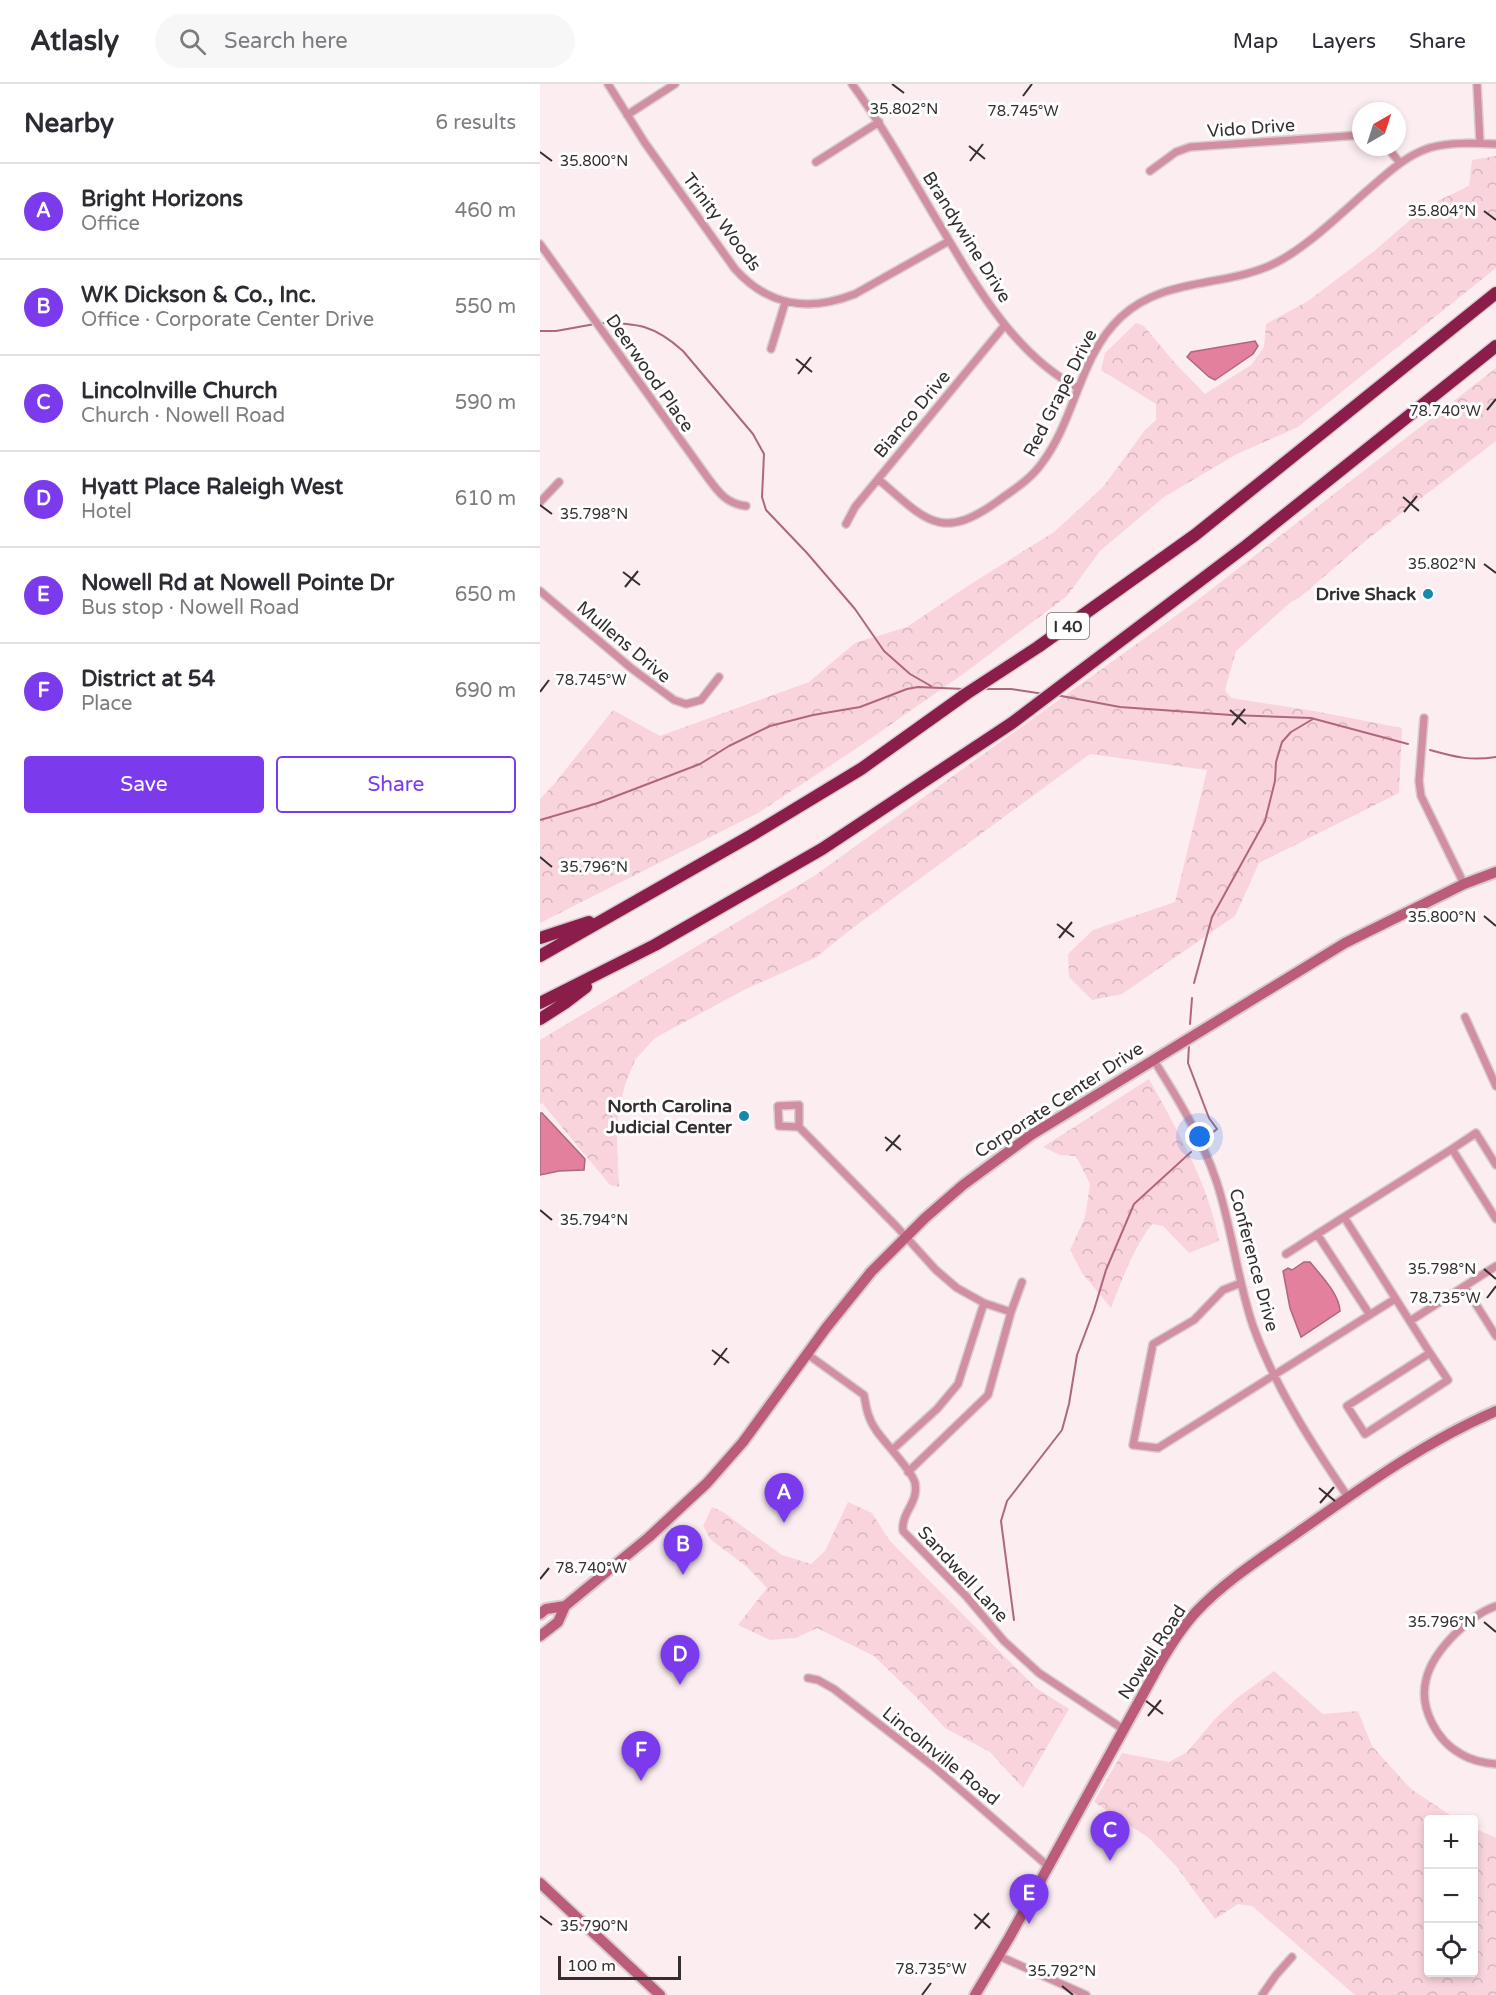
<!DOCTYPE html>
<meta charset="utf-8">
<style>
:root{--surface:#fff;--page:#f7f7f7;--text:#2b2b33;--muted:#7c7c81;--line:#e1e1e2;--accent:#7c3aed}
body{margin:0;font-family:"Varela Round",sans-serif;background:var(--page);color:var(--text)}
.controls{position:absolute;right:18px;bottom:18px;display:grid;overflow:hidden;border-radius:6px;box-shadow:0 3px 9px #0003}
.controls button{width:54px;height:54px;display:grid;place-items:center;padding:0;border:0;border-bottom:2px solid var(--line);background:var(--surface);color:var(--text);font:30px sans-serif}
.compass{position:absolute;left:812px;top:18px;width:54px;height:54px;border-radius:50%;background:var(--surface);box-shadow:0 3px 9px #0003;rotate:39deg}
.scale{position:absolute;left:18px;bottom:15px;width:123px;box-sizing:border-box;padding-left:6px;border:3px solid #342e30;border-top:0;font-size:16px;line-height:21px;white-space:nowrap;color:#342e30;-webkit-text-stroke:4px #fff;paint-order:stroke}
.you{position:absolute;left:660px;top:1053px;width:21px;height:21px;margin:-15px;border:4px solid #fff;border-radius:50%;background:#1a73e8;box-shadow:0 0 0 9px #1a73e833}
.badge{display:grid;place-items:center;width:39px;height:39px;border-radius:50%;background:var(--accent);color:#fff;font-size:20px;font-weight:700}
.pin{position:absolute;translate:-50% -50px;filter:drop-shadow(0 2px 3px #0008)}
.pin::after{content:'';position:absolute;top:32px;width:21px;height:18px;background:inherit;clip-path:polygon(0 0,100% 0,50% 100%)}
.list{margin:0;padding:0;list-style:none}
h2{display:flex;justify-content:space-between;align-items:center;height:78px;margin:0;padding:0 24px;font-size:26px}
h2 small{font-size:20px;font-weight:400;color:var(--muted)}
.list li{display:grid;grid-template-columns:39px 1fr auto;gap:18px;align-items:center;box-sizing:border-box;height:96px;padding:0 24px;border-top:2px solid var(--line)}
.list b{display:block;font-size:22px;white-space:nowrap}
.list p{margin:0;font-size:20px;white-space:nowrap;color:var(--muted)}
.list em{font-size:20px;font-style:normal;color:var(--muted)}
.actions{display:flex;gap:12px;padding:18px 24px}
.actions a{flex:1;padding:14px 0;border:2px solid var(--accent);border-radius:6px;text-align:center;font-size:21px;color:var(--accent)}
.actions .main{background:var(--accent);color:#fff}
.icon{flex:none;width:33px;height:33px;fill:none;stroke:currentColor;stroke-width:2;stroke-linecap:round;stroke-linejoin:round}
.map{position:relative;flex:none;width:956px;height:1911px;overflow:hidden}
header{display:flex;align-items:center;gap:36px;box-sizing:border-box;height:84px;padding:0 30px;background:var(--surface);border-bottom:2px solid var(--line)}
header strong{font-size:28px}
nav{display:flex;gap:33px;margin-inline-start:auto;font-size:21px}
.search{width:420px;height:54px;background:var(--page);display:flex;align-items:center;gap:15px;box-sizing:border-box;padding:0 21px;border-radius:33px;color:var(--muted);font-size:22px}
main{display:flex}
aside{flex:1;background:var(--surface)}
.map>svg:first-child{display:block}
</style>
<header>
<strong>Atlasly</strong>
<div class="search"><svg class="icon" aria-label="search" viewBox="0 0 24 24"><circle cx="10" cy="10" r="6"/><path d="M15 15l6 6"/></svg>Search here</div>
<nav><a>Map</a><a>Layers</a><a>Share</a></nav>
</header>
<main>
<aside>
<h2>Nearby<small>6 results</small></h2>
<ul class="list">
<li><span class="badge">A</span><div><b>Bright Horizons</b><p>Office</p></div><em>460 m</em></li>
<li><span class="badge">B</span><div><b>WK Dickson &amp; Co., Inc.</b><p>Office · Corporate Center Drive</p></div><em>550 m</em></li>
<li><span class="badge">C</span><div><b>Lincolnville Church</b><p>Church · Nowell Road</p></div><em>590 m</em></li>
<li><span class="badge">D</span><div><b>Hyatt Place Raleigh West</b><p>Hotel</p></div><em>610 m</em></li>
<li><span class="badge">E</span><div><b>Nowell Rd at Nowell Pointe Dr</b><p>Bus stop · Nowell Road</p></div><em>650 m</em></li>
<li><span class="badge">F</span><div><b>District at 54</b><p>Place</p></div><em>690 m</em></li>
</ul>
<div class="actions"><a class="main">Save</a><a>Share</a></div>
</aside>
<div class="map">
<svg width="956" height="1911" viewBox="0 0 956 1911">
<defs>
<pattern id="forest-crowns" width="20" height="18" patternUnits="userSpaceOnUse" patternTransform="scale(1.5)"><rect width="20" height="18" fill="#f9d4dd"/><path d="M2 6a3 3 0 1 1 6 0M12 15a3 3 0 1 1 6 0" fill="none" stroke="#d6b6be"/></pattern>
</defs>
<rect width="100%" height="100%" fill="#fcedf1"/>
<path fill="url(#forest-crowns)" d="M956 72V184L758 343 697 370 624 413 560 467 527 512 426 588 317 664 218 729 0 839V715L15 699 73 626 120 652 269 598 315 559 367 543 426 503 514 448 563 403 605 346 616 336V320L561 286 565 269 596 239 604 242 634 278 665 310 711 281 724 263 726 240 768 217 833 168 885 123 929 102 932 76Z
M956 284V357L829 454 759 514 751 518 696 567 685 606 691 614 774 627 862 644 859 709 719 779 695 832 582 910 552 916 529 893 528 870 553 846 635 818 667 686 550 670 314 843 275 874 204 906 115 954 95 976 85 1001 78 1030 77 1061 79 1103 70 1101 2 1019 0 1020V956L274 792 655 518Z
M609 995C638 1048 668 1098 679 1157L649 1169 623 1142 612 1140C593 1165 582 1195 571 1224L542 1189 530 1166 545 1133 550 1100 536 1072 520 1071 503 1063Z
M308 1418 332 1429 350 1457 496 1604 529 1625 483 1704 450 1668 405 1644 376 1613 334 1572 277 1544 256 1554 230 1556 198 1541 227 1504 206 1482 171 1456 163 1442 172 1423 183 1428 242 1471 271 1480 285 1467Z
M734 1587 783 1630 818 1627 832 1662 871 1705 916 1735 888 1736V1888H934V1744L956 1754V1911H815L712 1822 698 1820 675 1835 636 1782 609 1754 554 1718 582 1669 629 1678 647 1668 674 1636 697 1614Z"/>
<path fill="#e3809e" stroke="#ae677d" stroke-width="1.5" d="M715 257 718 262 713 270 675 296 669 293 647 273 651 268Z
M0 1029H2L45 1075 44 1086 19 1087 0 1091Z
M764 1178H770C780 1191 799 1209 800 1227L761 1253 750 1224 743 1187 748 1184 752 1186Z"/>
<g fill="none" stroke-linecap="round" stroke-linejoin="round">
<path stroke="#ae677d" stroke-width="2" d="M60 239C98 239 114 241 143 267L213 350 224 370 222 413 226 426 267 469 315 525 344 567 370 590 391 602
M0 247H16L55 240
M444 605H471L504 610
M516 611 580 623 691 631 771 634 868 660
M890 666C915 673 930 677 956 673
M0 736 58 719 160 680 189 662 230 642 273 631 320 623 367 605 378 603 424 605
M654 899 672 833 725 737 735 697 736 678 742 658 751 648 773 635
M650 940 652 914
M649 961 648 979 669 1034 677 1045 672 1049
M474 1536 461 1437 467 1417 522 1346 529 1320 537 1271 554 1226 566 1186 594 1120 651 1068"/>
<g stroke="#d8cbce" stroke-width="10">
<path id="street" d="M68 0 105 59 195 185C229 223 269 228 315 210L409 157
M312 0C345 45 372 95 401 143 436 202 475 271 538 304
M937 0 940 59
M87 31 135 0
M847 63 860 79
M276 78 339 38
M610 87 636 68 650 63 821 51
M0 160 168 394C179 409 187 420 206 422
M231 265 245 219
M338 395C385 435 400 459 458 417 473 406 491 395 502 379 536 334 539 272 581 233 623 194 680 203 729 182 766 166 805 125 836 99 852 85 868 71 889 64 909 58 934 59 956 60
M0 418 19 398
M306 440 315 423 465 241
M0 507 91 584 134 616 146 620 161 616 179 593
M884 634 879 697 881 712 924 800
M925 933 956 1002
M613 975C637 1013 662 1054 676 1096 692 1143 697 1195 713 1242 735 1303 772 1360 808 1413
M259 1043 239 1042 238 1022 259 1021V1043L357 1143 396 1186 417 1204 444 1219 418 1300 397 1325 352 1366
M912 1065 936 1049 956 1081
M777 1150 830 1231
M746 1170 804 1133
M701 1199 683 1206 654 1236 613 1260 593 1361 618 1364 855 1215
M925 1203 956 1252
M471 1228 482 1198
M870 1237 956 1182
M890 1269 908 1296 825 1350 807 1322 890 1269 804 1133 912 1065 956 1135
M267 1270 324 1311C326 1323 328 1335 336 1346 343 1357 373 1388 375 1399 379 1419 361 1428 363 1447L426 1512 464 1557 499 1589 583 1645
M368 1388 448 1311 471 1228 444 1219
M956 1522C939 1528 928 1538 915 1550 902 1563 890 1578 886 1596 879 1624 897 1657 921 1670 932 1677 944 1679 956 1680
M268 1594 278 1596 294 1605 393 1682 509 1783
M459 1872 546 1911
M722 1911 736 1891 752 1873"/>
</g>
<g stroke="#d8cbce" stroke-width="14">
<path id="secondary" d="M0 1530 6 1525 25 1522
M0 1552 18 1538 25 1522 109 1453 167 1399 203 1358 286 1244 331 1188 385 1134 423 1101 491 1051 805 859 924 800 956 788
M0 1799 120 1911
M435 1911 469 1854 619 1581C630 1562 641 1544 656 1528 685 1497 723 1473 757 1449 821 1404 884 1358 956 1327"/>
</g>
<g stroke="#d8cbce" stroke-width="15">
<path id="highway" d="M0 854 49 838
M0 872 212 751 321 685 426 610 498 563 655 451 956 209
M0 919 115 861 282 765 472 639 706 462 956 262
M0 935 25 919 46 903"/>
</g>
<use href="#street" stroke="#d18fa1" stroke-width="7"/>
<use href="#secondary" stroke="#bb5c7b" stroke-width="10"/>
<use href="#highway" stroke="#8b1d4a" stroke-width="12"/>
</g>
<path fill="none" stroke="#342e30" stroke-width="2" d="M352 0 364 9M483 12 492 0M429 62 445 75M0 68 12 77M430 77 443 60M944 127 956 136M256 275 272 288M258 290 271 273M947 326 956 315M863 413 879 427M0 421 12 430M864 428 877 412M944 480 956 489M83 488 100 501M85 503 98 487M0 608 9 596M690 626 706 640M692 641 705 625M0 773 12 783M944 832 956 842M517 840 534 853M519 854 532 838M345 1053 361 1066M346 1067 360 1051M0 1126 12 1136M944 1185 956 1195M947 1214 956 1202M172 1266 189 1279M174 1281 187 1264M779 1404 795 1417M780 1419 794 1403M0 1495 9 1484M944 1538 956 1548M606 1617 623 1630M608 1632 621 1616M434 1830 450 1844M0 1832 12 1841M435 1845 449 1829M522 1902 533 1911M382 1911 391 1899"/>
<g fill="#1589ae" stroke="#fff" stroke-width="2">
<circle cx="888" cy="510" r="6"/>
<circle cx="204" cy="1032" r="6"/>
</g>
<g text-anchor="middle" stroke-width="6" stroke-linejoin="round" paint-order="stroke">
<rect fill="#fff" stroke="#716d6e" stroke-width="1.5" x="507" y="529" width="42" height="26" rx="4.5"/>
<g font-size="16" font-weight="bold" fill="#342e30">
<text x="528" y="548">I 40</text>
</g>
<g font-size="18" fill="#342e30" stroke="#fff">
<text transform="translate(711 44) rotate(-4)" y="6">Vido Drive</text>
<text transform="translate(182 138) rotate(53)" y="6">Trinity Woods</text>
<text transform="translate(427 153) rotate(58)" y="6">Brandywine Drive</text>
<text transform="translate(110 289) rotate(55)" y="6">Deerwood Place</text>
<text transform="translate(520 309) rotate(-63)" y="6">Red Grape Drive</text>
<text transform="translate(372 330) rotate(-50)" y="6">Bianco Drive</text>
<text transform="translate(84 558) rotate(40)" y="6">Mullens Drive</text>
<text transform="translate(519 1016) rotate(-33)" y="6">Corporate Center Drive</text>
<text transform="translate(714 1176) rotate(75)" y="6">Conference Drive</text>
<text transform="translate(423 1490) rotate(47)" y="6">Sandwell Lane</text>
<text transform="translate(612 1568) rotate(-57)" y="6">Nowell Road</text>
<text transform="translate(401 1672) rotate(39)" y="6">Lincolnville Road</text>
</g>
<g font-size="18" font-weight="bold" fill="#342e30" stroke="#fff" text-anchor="end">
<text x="876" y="516">Drive Shack</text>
<text x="192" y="1028">North Carolina<tspan x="192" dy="21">Judicial Center</tspan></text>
</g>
</g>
<g font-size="15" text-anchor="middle" fill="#342e30" stroke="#fff" stroke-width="6" stroke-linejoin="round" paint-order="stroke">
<text x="364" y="30">35.802°N</text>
<text x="483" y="32">78.745°W</text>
<text x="54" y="82">35.800°N</text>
<text x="902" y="132">35.804°N</text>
<text x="905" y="332">78.740°W</text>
<text x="54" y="435">35.798°N</text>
<text x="902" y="485">35.802°N</text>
<text x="51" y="601">78.745°W</text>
<text x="54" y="788">35.796°N</text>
<text x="902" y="838">35.800°N</text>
<text x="54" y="1141">35.794°N</text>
<text x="902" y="1190">35.798°N</text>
<text x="905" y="1219">78.735°W</text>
<text x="51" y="1489">78.740°W</text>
<text x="902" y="1543">35.796°N</text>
<text x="54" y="1847">35.790°N</text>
<text x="391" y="1890">78.735°W</text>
<text x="522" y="1892">35.792°N</text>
</g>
</svg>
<div class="controls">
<button>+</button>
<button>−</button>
<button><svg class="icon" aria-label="locate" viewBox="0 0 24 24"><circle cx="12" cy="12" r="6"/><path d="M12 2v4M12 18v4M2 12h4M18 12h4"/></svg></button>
</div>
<svg class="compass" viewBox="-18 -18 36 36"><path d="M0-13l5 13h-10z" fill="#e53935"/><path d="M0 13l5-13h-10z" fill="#7c7c81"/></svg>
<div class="scale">100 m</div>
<div class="you"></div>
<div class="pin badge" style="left:244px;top:1439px">A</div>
<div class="pin badge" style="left:143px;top:1491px">B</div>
<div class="pin badge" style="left:570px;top:1777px">C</div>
<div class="pin badge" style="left:140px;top:1601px">D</div>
<div class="pin badge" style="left:489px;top:1840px">E</div>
<div class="pin badge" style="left:101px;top:1697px">F</div>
</div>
</main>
